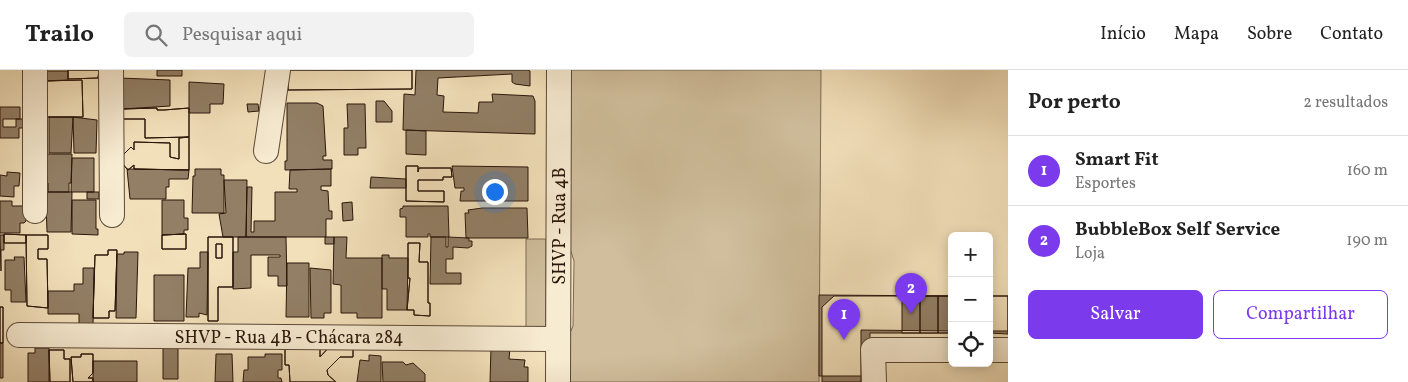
<!DOCTYPE html>
<html lang="pt">
<meta charset="utf-8">
<style>
:root{--surface:#fff;--page:#f2f2f2;--text:#222;--muted:#767676;--line:#e0e0e0;--accent:#7c3aed}
body{margin:0;font-family:Vollkorn,serif;background:var(--page);color:var(--text)}
.controls{position:absolute;right:15px;bottom:15px;display:grid;overflow:hidden;border-radius:8px;box-shadow:0 2px 12px #0003}
.controls button{width:45px;height:45px;display:grid;place-items:center;padding:0;border:0;border-bottom:1px solid var(--line);background:var(--surface);color:var(--text);font:25px sans-serif}
.you{position:absolute;left:494px;top:121px;width:18px;height:18px;margin:-12px;border:4px solid #fff;border-radius:50%;background:#1a73e8;box-shadow:0 0 0 8px #1a73e833}
.badge{display:grid;place-items:center;width:32px;height:32px;border-radius:50%;background:var(--accent);color:#fff;font-size:16px;font-weight:700}
.pin{position:absolute;translate:-50% -41px;filter:drop-shadow(0 1px 2px #0008)}
.pin::after{content:'';position:absolute;top:26px;width:18px;height:15px;background:inherit;clip-path:polygon(0 0,100% 0,50% 100%)}
.list{margin:0;padding:0;list-style:none}
h2{display:flex;justify-content:space-between;align-items:center;height:65px;margin:0;padding:0 20px;font-size:21px}
h2 small{font-size:16px;font-weight:400;color:var(--muted)}
.list li{display:grid;grid-template-columns:32px 1fr auto;gap:15px;align-items:center;box-sizing:border-box;height:70px;padding:0 20px;border-top:1px solid var(--line)}
.list b{display:block;font-size:19px;white-space:nowrap}
.list p{margin:0;font-size:16px;white-space:nowrap;color:var(--muted)}
.list em{font-size:16px;font-style:normal;color:var(--muted)}
.actions{display:flex;gap:10px;padding:15px 20px}
.actions a{flex:1;padding:11px 0;border:1px solid var(--accent);border-radius:8px;text-align:center;font-size:18px;color:var(--accent)}
.actions .main{background:var(--accent);color:#fff}
.icon{flex:none;width:28px;height:28px;fill:none;stroke:currentColor;stroke-width:2;stroke-linecap:round;stroke-linejoin:round}
.map{position:relative;flex:none;width:1008px;height:312px;overflow:hidden}
header{display:flex;align-items:center;gap:30px;box-sizing:border-box;height:70px;padding:0 25px;background:var(--surface);border-bottom:1px solid var(--line)}
header strong{font-size:24px}
nav{display:flex;gap:28px;margin-inline-start:auto;font-size:18px}
.search{width:350px;height:45px;background:var(--page);display:flex;align-items:center;gap:12px;box-sizing:border-box;padding:0 18px;border-radius:8px;color:var(--muted);font-size:19px}
main{display:flex}
aside{flex:1;background:var(--surface)}
.map>svg:first-child{display:block}
</style>
<header>
<strong>Trailo</strong>
<div class="search"><svg class="icon" aria-label="search" viewBox="0 0 24 24"><circle cx="10" cy="10" r="6"/><path d="M15 15l6 6"/></svg>Pesquisar aqui</div>
<nav><a>Início</a><a>Mapa</a><a>Sobre</a><a>Contato</a></nav>
</header>
<main>
<div class="map">
<svg width="1008" height="312" viewBox="0 0 1008 312">
<rect width="100%" height="100%" fill="#f2e0ba"/>
<filter id="stains"><feTurbulence type="fractalNoise" baseFrequency=".004" numOctaves="4"/><feColorMatrix values="0 0 0 0 .2 0 0 0 0 .09 0 0 0 0 .02 0 0 0 .5 -.17"/></filter>
<radialGradient id="worn" r=".72"><stop offset=".6" stop-color="#630" stop-opacity="0"/><stop offset="1" stop-color="#630" stop-opacity=".3"/></radialGradient>
<path fill="#d0be9c" stroke="#7d6a53" d="M565 0H821L819 312H565V275L573 256 574 191 566 166Z
M526 169H546V269H526Z"/>
<path fill="#927f66" stroke="#2a160a" fill-rule="evenodd" d="M68 0H99L98 8 68 9Z
M68 0H99L98 8 68 9Z
M157 0H182V6H157Z
M288 0H412V19L288 20Z
M288 0H412V19L288 20Z
M416 0H528L530 1V16L515 14 512 12V4L438 8 437 25 444 26 443 42 478 43 479 32H493L492 24 533 26 535 31V64L403 60 404 24 415 25Z
M45 1H68V10L44 11Z
M120 8 170 10V36L122 39Z
M82 10 83 47H44V11Z
M82 10 83 47H44V11Z
M189 12 224 14 223 34H210V43H189Z
M376 31H384L392 41V52H376Z
M287 33H317L323 36 326 86H323V90H332V99L285 100V91H287Z
M247 34H258L259 41 248 42Z
M347 34H365L366 78H358V85H344V58H348Z
M0 37H20V49H3V57H16V49H25V58H19V68H0Z
M157 38V40H164L189 38V67L145 68V49H120L122 39Z
M157 38V40H164L189 38V67L145 68V49H120L122 39Z
M49 47H73L71 83H49Z
M73 47 97 50 96 83H74Z
M406 60 426 61V85L406 84Z
M189 67V100L134 99V95L128 100 120 91V88L131 77 134 80V72L170 73V87L179 89V68Z
M189 67V100L134 99V95L128 100 120 91V88L131 77 134 80V72L170 73V87L179 89V68Z
M43 84H72L71 113H69V122H48V113L43 112Z
M72 88H94V122H71Z
M406 96H418V102L419 98H451L452 107H443V110H418V121H444V132L406 131Z
M406 96H418V102L419 98H451L452 107H443V110H418V121H444V132L406 131Z
M452 96 528 97V131H460L461 121H464V118H455Z
M127 99 189 100 188 109H169V117H166V129H130Z
M195 99H221V105H224V143H192L193 106H195Z
M331 99V116H321V120L328 121 329 141H332V149H326V167H246L247 117H252L251 162H254V151H275V122H297V119H289L290 100Z
M7 102 20 103 19 116H14V127L0 126V105L7 106Z
M371 107 406 109V118H370Z
M224 110H247L246 167H223L219 144 226 143Z
M43 122H72L71 162H47L46 132Z
M87 122H99V129H87Z
M72 130H96V159H98V165L72 164Z
M162 130H184V148H188V160H184V164L162 165Z
M0 131H12V136H26V151L24 153H20V163H0Z
M352 132 353 150 343 151 342 133Z
M403 136H448L449 167H430V164H428V167H406V147H400V139L403 138Z
M482 138H527L528 168H466L465 143H469L468 140Z
M4 164 26 165V173H4Z
M4 164 26 165V173H4Z
M186 164V179H162V165Z
M186 164V179H162V165Z
M0 165H4V180H1V201Z
M26 165H48V179H38V189H47L48 238 27 236Z
M26 165H48V179H38V189H47L48 238 27 236Z
M208 167H233V217H218V251H208ZM216 174H222V188H216Z
M208 167H233V217H218V251H208ZM216 174H222V188H216Z
M238 167H286L287 216H278V206H268V187H280V185H251V218L233 219V182H238Z
M325 167H334V174H325Z
M334 167H347L346 188H382V248H357V243H341V215L333 214Z
M431 167H446V177H448V167L469 168V171H472V176L468 178 453 177V189H446V203H461V214H430Z
M408 173H420L419 192H428V233H430V246L414 245V240H407L410 208H408Z
M408 173H420L419 192H428V233H430V246L414 245V240H407L410 208H408Z
M108 180H117L115 241H109V248H93L95 185H108Z
M108 180H117L115 241H109V248H93L95 185H108Z
M124 182H138L136 248H116L117 184H124Z
M200 182H208L207 245 199 243V247H186L188 198H200Z
M382 185H389V188H408L407 240H387V219H382Z
M14 187H24L26 232H11V220H5V190H15Z
M287 193H309V247H286Z
M83 198H94L93 256 79 255V244H48V221H74V214H83Z
M310 198 331 200V243H324V248H311Z
M154 205H184V251H154Z
M819 225 952 226V263H870L869 306H819Z
M834 226H952V261L861 260V312H822V237Z
M902 226H920V263H902Z
M920 226H938V263H920Z
M938 226H951V263H938Z
M989 226H1008V261H989Z
M989 226H1008V264L989 263Z
M0 237H3V273H0Z
M0 237H3V273H0Z
M0 273H3V308H0Z
M331 275H353V287H340L327 300 328 305 336 312H290L289 295H285V277H320V287Z
M331 275H353V287H340L327 300 328 305 336 312H290L289 295H285V277H320V287Z
M178 277V309H163V278Z
M491 277 510 278 509 289 525 290 524 297H528V312H490Z
M35 278H49V312H28V283H35Z
M49 280H64V289H70V312H50Z
M49 280H64V289H70V312H50Z
M81 284H93V303L88 308H93V312H73L71 287H81Z
M81 284H93V303L88 308H93V312H73L71 287H81Z
M216 284H232L233 312H215Z
M265 284H282V300H278V308H281L282 312H243L244 300H248V287H265Z
M369 285 381 286V312H357L360 290 369 291Z
M93 291H137V312H93Z
M382 292H403L406 295 413 293 425 304V312H383Z"/>
<g fill="none" stroke-linecap="round" stroke-linejoin="round">
<g stroke="#5c4836" stroke-width="26">
<path id="minor" d="M35 0V141
M111 0 112 145
M266 81 278 0
M19 265 558 269
M989 280H1008
M558 312 559 0
M874 312 873 280H952"/>
</g>
<use href="#minor" stroke="#f7ebd2" stroke-width="24"/>
</g>
<g text-anchor="middle" stroke-width="4" stroke-linejoin="round" paint-order="stroke">
<g font-size="18" fill="#2a160a" stroke="#f7ebd2">
<text transform="translate(559 156) rotate(-90)" y="6">SHVP - Rua 4B</text>
<text x="289" y="273">SHVP - Rua 4B - Chácara 284</text>
</g>
</g>
<rect width="100%" height="100%" filter="url(#stains)"/>
<rect width="100%" height="100%" fill="url(#worn)"/>
</svg>
<div class="controls">
<button>+</button>
<button>−</button>
<button><svg class="icon" aria-label="locate" viewBox="0 0 24 24"><circle cx="12" cy="12" r="6"/><path d="M12 2v4M12 18v4M2 12h4M18 12h4"/></svg></button>
</div>
<div class="you"></div>
<div class="pin badge" style="left:844px;top:270px">1</div>
<div class="pin badge" style="left:911px;top:244px">2</div>
</div>
<aside>
<h2>Por perto<small>2 resultados</small></h2>
<ul class="list">
<li><span class="badge">1</span><div><b>Smart Fit</b><p>Esportes</p></div><em>160 m</em></li>
<li><span class="badge">2</span><div><b>BubbleBox Self Service</b><p>Loja</p></div><em>190 m</em></li>
</ul>
<div class="actions"><a class="main">Salvar</a><a>Compartilhar</a></div>
</aside>
</main>
